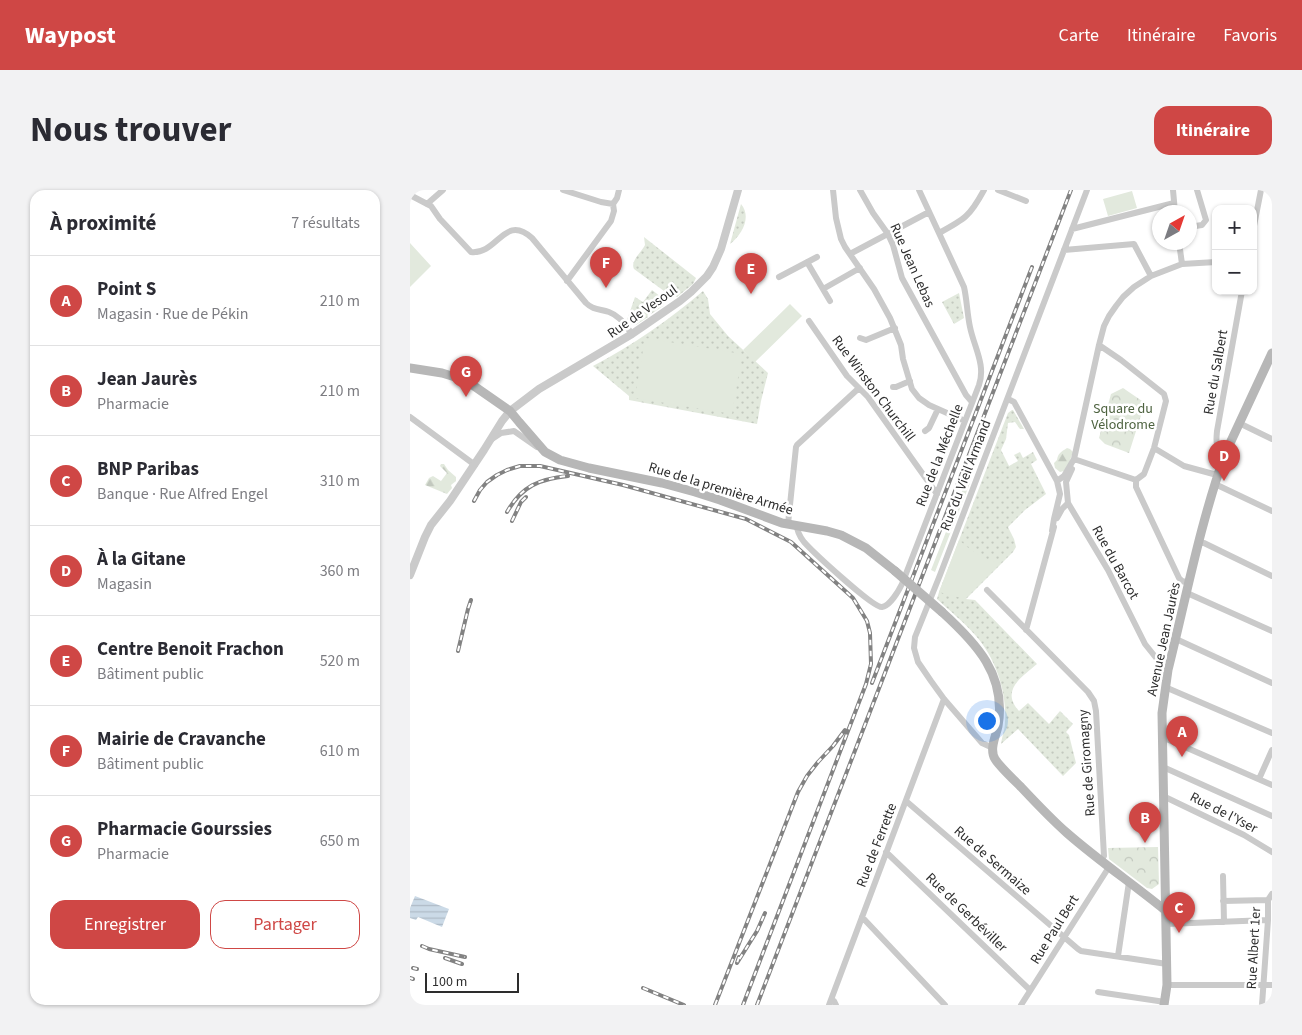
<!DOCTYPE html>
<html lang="fr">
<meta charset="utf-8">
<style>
:root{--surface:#fff;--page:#f2f2f3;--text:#2b2b33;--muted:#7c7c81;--line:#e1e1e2;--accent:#cf4745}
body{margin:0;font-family:"Source Sans 3",sans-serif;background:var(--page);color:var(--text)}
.controls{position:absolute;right:15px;top:15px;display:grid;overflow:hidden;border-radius:10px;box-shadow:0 1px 4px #0004}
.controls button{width:45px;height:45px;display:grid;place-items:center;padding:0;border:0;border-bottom:1px solid var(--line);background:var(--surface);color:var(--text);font:25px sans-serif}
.compass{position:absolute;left:742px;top:15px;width:45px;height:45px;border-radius:50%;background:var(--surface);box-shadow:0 1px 4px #0004;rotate:40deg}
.scale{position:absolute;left:15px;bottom:12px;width:94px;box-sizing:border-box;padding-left:5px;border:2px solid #2d2d2d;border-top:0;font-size:14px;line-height:18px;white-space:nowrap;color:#2d2d2d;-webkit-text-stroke:4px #fff;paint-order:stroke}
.you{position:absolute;left:576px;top:530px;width:18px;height:18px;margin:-12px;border:4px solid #fff;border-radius:50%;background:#1a73e8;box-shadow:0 0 0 8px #1a73e833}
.badge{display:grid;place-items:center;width:32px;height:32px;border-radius:50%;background:var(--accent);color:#fff;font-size:16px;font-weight:700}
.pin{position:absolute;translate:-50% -41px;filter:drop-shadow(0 1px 2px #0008)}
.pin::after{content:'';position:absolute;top:26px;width:18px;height:15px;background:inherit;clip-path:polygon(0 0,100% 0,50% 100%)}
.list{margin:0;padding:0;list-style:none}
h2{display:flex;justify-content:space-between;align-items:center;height:65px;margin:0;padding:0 20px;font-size:21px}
h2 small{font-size:16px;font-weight:400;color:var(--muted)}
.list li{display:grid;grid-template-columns:32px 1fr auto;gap:15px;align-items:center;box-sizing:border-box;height:90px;padding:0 20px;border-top:1px solid var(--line)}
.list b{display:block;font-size:19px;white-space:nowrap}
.list p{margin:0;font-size:16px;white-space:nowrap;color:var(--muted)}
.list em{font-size:16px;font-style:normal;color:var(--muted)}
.actions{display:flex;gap:10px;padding:15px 20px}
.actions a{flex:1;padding:11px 0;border:1px solid var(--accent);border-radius:15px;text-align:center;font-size:18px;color:var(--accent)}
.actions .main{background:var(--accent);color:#fff}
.map{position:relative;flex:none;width:862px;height:815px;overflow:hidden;border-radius:15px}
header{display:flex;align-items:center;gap:30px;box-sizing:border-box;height:70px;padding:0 25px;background:var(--accent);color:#fff}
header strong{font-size:24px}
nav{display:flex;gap:28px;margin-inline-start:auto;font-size:18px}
.intro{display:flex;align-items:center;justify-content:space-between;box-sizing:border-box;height:120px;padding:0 30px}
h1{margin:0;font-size:35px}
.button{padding:12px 22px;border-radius:15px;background:var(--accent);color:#fff;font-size:18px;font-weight:700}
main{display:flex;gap:30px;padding:0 30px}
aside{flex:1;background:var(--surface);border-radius:15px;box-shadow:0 1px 4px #0004}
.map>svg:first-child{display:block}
</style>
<header>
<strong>Waypost</strong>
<nav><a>Carte</a><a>Itinéraire</a><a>Favoris</a></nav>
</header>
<div class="intro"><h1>Nous trouver</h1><a class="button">Itinéraire</a></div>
<main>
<aside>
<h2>À proximité<small>7 résultats</small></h2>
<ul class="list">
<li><span class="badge">A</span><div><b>Point S</b><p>Magasin · Rue de Pékin</p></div><em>210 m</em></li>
<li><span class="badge">B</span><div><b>Jean Jaurès</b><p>Pharmacie</p></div><em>210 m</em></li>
<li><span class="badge">C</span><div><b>BNP Paribas</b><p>Banque · Rue Alfred Engel</p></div><em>310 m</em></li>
<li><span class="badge">D</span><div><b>À la Gitane</b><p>Magasin</p></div><em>360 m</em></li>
<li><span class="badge">E</span><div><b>Centre Benoit Frachon</b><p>Bâtiment public</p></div><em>520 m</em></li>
<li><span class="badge">F</span><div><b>Mairie de Cravanche</b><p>Bâtiment public</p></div><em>610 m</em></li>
<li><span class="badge">G</span><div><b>Pharmacie Gourssies</b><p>Pharmacie</p></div><em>650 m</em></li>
</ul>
<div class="actions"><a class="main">Enregistrer</a><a>Partager</a></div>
</aside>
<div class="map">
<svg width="862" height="815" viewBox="0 0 862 815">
<defs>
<pattern id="grass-dots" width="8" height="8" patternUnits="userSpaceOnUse" patternTransform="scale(1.25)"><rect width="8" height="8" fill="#e2e9dd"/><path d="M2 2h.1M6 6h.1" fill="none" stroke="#c2c8be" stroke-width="1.8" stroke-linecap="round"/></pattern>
<pattern id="forest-firs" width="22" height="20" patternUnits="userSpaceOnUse" patternTransform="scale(1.25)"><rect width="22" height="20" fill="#e2e9dd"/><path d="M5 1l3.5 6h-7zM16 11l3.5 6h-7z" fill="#c2c8be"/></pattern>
<pattern id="park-crowns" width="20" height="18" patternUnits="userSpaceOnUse" patternTransform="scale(1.25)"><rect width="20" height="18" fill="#e2e9dd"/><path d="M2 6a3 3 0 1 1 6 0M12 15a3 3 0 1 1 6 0" fill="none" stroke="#c2c8be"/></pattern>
<pattern id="water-rules" width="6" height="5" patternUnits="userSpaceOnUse" patternTransform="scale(1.25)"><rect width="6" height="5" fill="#cbdae7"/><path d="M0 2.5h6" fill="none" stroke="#afbbc6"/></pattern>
</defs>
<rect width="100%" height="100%" fill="#fff"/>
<path fill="url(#grass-dots)" d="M331 14C342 27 332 45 320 54Z
M234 47 286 88 283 94 267 107 254 101 224 79C220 71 231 63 235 55Z
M242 100 255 110 253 116 241 124 240 123 237 126 238 127 226 135H222L217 130 225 107 233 112Z
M293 101 298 109 300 124 318 146 358 183 351 211 347 234 219 210V206L183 176C223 155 259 130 293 101Z
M549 103 554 128 544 134 532 112Z
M602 220H603L614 239H610L605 232 598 233 596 249 591 260 599 276 608 271 604 265 610 262 613 268 623 262 627 270 621 274 636 304 615 320 598 337 604 349 606 357 603 362 556 409 565 410 627 474C612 487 590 500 609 521L618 513 639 534 650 521 663 534 656 542 659 545 666 573 653 586 608 539 591 554C592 547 595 539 595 532 597 502 586 469 566 446 555 433 540 421 527 409L529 402 598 223Z"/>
<path fill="url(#forest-firs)" d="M657 258 660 259 663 262 659 273 654 281 650 282 645 278 644 273 647 270C648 263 651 262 657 258Z
M31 274H34L38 280 46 287V291L41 295 42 298 37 304 15 295 19 288 23 286 31 291 37 283 30 276Z"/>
<path fill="url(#park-crowns)" d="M713 198 735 213 719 263 695 254 689 248 701 204Z
M748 657 749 694 742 699 737 698 699 669 698 658Z"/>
<path fill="#e2e9dd" d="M722 1 727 18 698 26 693 9Z
M0 53 21 76 0 97Z
M380 114 392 126 345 172 333 160Z
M235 148 332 164 322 224 225 208Z
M556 291 560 293 525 382 521 380Z
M549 350C561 361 574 370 591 373L555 409 529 402Z"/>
<path fill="url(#water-rules)" d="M5 706 39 719 32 737 8 727 6 730 0 728V718Z"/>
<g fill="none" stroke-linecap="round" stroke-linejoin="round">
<path stroke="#cacaca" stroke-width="6" d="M153 0 191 12 203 14
M423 0 426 28 431 49 435 57 464 99 480 128 491 155 493 169 502 199 509 208 519 215 555 231
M450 0 463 23 478 44 483 55 492 88 556 205 562 212
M588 0 616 11
M763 0 765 22
M0 5 21 16 30 29 61 62C88 65 94 23 122 48L176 113C183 120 190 119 199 122 210 126 215 135 222 144
M17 14 33 0
M779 37 792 35 796 30 787 0
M662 39 764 13
M843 41 851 0
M529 43C555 29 560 26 574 0
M769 52 772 74
M654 60 724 54 741 86
M440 64 519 22
M397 72 420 111
M369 87 407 67
M157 91 201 31 204 21 203 14 207 8 209 0
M413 99 450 78
M399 131 437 186 458 207 527 304
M450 148 456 150 485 138
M689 155 711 170 754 204 756 211 744 258 734 284 726 290
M483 197H486L500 191
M598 209 604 212 647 291 650 304 644 329 642 341
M0 227 65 275
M829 233 862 249
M515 241 519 238 528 219
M82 249 91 243 104 241 127 257
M744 258 774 276 807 285
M815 264C805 256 806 253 807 241L832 101
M664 269 726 290
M662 279 656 292 658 313 698 380 735 454 755 479 758 480
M726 290V297L769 388 772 391 779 393
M647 291 654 286 664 269 689 155 694 136 699 126 706 116 713 107 724 97 741 86 772 74 806 72
M805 294 862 321
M647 328 652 319 658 313
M378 334 386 257 387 255 449 198
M387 335C387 342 390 347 394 352 403 362 463 418 472 417 480 416 489 400 492 394L569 195C576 175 564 157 560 137 557 123 557 110 554 97L509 0
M789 353H794L862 386
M577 400 678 502 684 511 686 521 694 666 691 671
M777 403 862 441
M616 440 644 337
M766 449 862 493
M755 497 862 543
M752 547 862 595
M583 558 572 553 534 509 521 491 508 472 504 458 505 447 530 385 677 0
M753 577 862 626
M849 589 862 560
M753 606 834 645 862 662
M496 611 668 759 671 761 757 774
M476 662 620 800
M813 686 814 732
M813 711 858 710
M452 727 535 815
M756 734 858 730
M708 766 719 692
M757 795H862
M688 802 755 812
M421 810 424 811 426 815
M419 815 534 509
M611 815 699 677
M852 815 858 730V710L862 704"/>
<path stroke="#cacaca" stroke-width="8" d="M0 385 15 347 21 335 40 311 74 260 92 231 100 221 129 199 222 144 270 111 281 102 297 86 303 77 311 59 328 0"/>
<path stroke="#b7b7b7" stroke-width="9" d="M0 178 32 183 45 187 64 196 100 221 109 232 135 262 150 270 179 278 252 293 285 302 310 310 372 333 417 341 431 345 456 358 485 381
M532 422C566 453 597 485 588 536 586 546 579 559 585 569 590 577 604 590 611 597 626 613 641 629 657 643 689 671 723 694 756 721
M754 815 757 795 752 523 758 480C776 408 790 334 815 264L862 163"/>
<g stroke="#828282" stroke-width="4">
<path id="rail" d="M64 311 70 300 77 292 87 285 97 280 110 276H130L213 295 336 329 381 352 443 408 457 431 460 443 461 474 456 494 333 815
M97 322C112 296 129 289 158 286
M102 331 111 312 116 307
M48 461 58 419 61 410
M462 493 622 77
M12 756 19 759 55 767
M329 767 327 773 347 741 355 723
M35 768 52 774
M3 778 7 779
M0 788 3 789
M233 798 274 815
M305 815 388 602 397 586 408 572 423 556 435 540
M347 815 661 0"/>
</g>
<use href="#rail" stroke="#fff" stroke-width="2" stroke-dasharray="5.5" stroke-linecap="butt"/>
<path stroke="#b7b7b7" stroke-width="9" d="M485 381 532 422"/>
</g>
<g text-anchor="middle" stroke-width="5" stroke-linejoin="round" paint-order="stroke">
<g font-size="14" fill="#2d2d2d" stroke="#fff">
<text transform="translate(503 75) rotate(66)" y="5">Rue Jean Lebas</text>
<text transform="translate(232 121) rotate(-35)" y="5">Rue de Vesoul</text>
<text transform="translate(805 182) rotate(-80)" y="5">Rue du Salbert</text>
<text transform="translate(464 198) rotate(53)" y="5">Rue Winston Churchill</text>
<text transform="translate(529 265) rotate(-69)" y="5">Rue de la Méchelle</text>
<text transform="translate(555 285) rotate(-69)" y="5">Rue du Vieil Armand</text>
<text transform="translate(311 298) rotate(17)" y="5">Rue de la première Armée</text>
<text transform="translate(706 372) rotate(61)" y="5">Rue du Barcot</text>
<text transform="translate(753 449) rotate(-78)" y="5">Avenue Jean Jaurès</text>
<text transform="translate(676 573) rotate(-94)" y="5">Rue de Giromagny</text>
<text transform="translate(814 622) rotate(27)" y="5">Rue de l'Yser</text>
<text transform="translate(466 655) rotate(-69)" y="5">Rue de Ferrette</text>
<text transform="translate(583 670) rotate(41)" y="5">Rue de Sermaize</text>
<text transform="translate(557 722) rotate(44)" y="5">Rue de Gerbéviller</text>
<text transform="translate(644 739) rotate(-58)" y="5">Rue Paul Bert</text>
<text transform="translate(843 758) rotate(-87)" y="5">Rue Albert 1er</text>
</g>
<g font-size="14" fill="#4e6340" stroke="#fff">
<text x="713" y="223">Square du<tspan x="713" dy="16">Vélodrome</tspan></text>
</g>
</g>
</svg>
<div class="controls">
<button>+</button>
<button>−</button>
</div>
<svg class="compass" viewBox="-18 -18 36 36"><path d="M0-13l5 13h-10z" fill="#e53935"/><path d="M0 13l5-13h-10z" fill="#7c7c81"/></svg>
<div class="scale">100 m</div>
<div class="you"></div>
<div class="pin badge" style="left:772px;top:567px">A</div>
<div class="pin badge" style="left:735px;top:653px">B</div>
<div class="pin badge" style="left:769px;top:743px">C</div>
<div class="pin badge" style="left:814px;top:291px">D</div>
<div class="pin badge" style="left:341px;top:104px">E</div>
<div class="pin badge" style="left:196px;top:98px">F</div>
<div class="pin badge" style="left:56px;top:207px">G</div>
</div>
</main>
